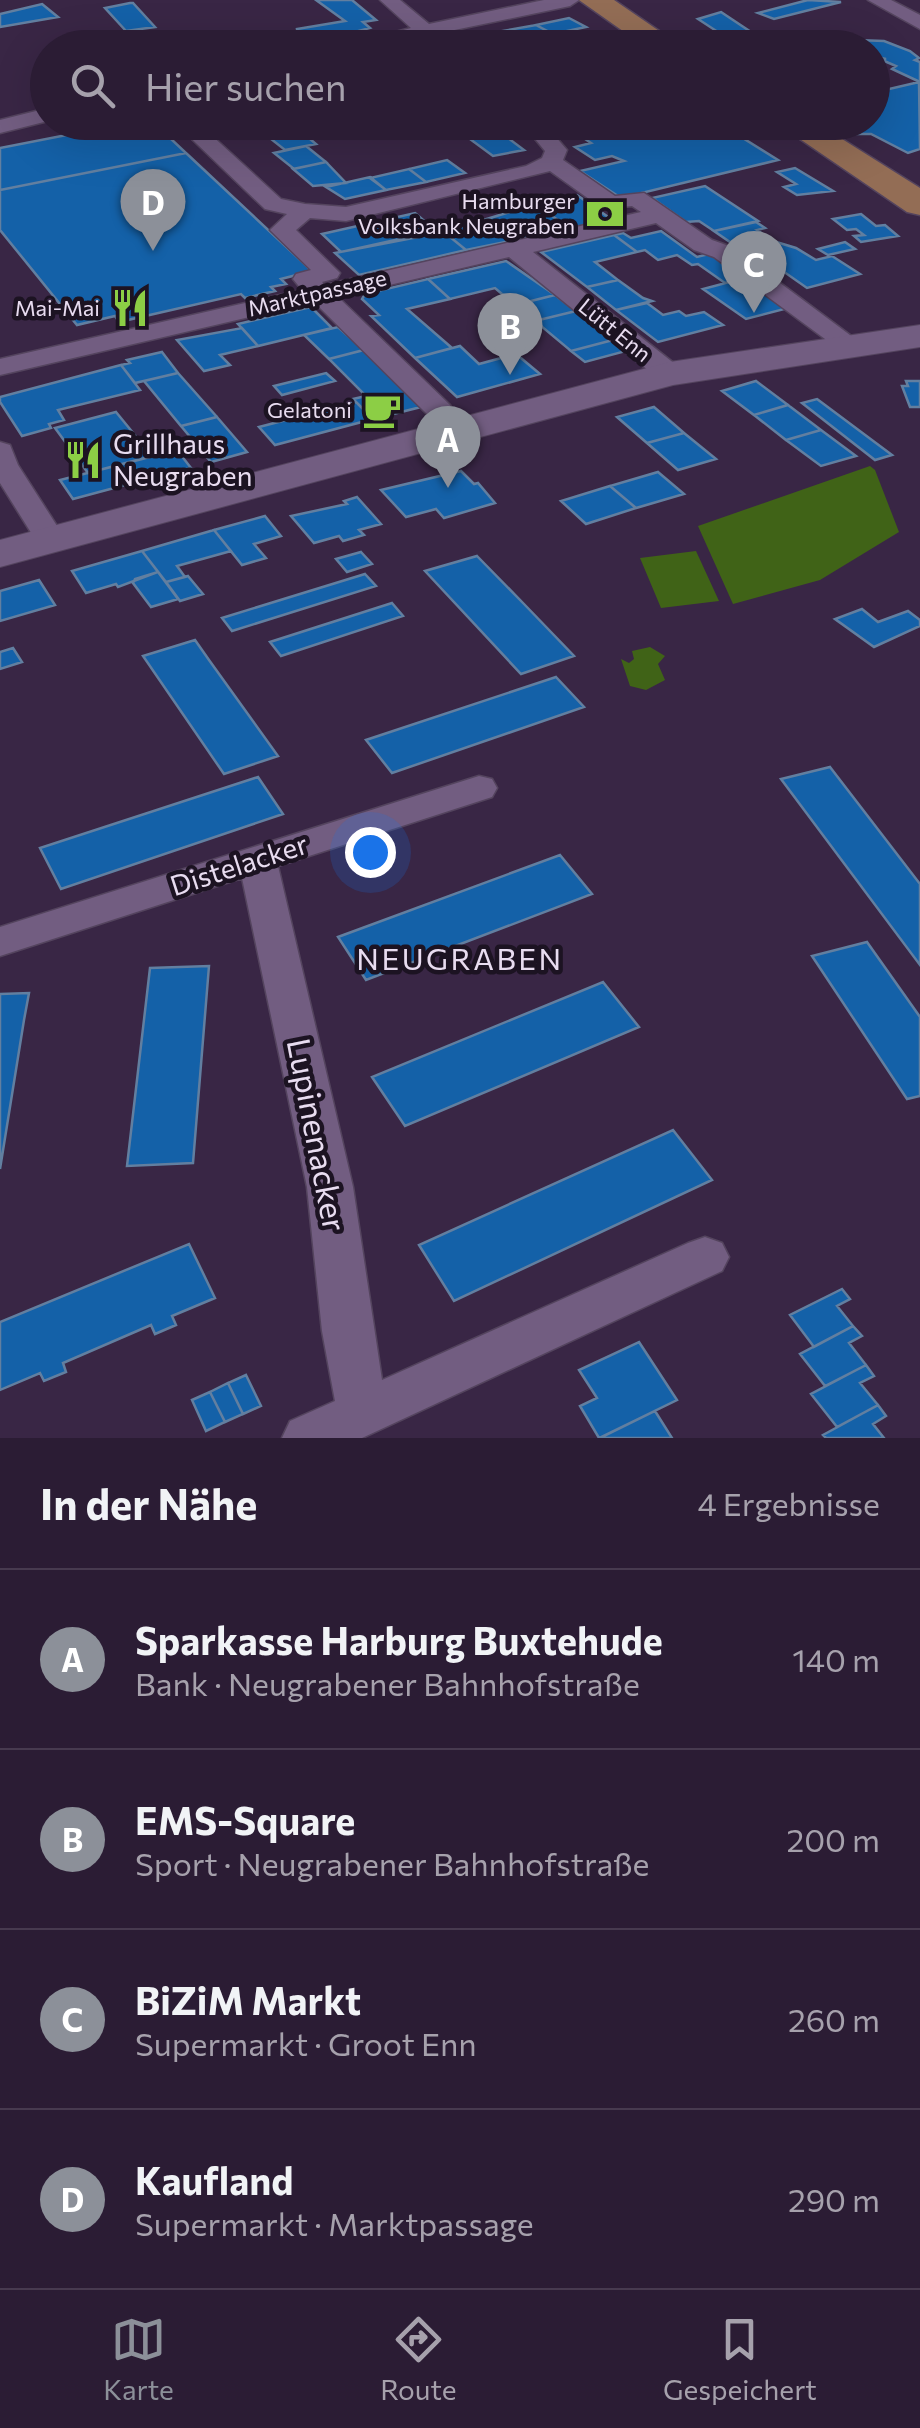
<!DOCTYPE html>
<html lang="de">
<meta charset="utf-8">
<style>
:root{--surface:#2b1c34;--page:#372940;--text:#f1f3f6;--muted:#a6a1ac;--line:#473a4f;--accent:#8c9099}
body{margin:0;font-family:Commissioner,sans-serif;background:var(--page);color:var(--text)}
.you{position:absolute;left:370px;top:852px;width:35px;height:35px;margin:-25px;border:8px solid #fff;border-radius:50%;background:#1a73e8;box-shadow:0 0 0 15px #1a73e833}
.badge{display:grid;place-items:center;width:65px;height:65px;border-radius:50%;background:var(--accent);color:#fff;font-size:32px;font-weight:700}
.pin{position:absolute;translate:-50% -82px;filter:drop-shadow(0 2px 5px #0008)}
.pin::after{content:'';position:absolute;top:52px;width:35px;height:30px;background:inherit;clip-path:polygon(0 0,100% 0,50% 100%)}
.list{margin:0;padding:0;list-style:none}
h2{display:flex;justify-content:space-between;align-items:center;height:130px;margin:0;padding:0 40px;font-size:42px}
h2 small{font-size:32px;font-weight:400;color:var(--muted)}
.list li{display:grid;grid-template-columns:65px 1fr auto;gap:30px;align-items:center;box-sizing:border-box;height:180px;padding:0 40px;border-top:2px solid var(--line)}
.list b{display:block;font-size:38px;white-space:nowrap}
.list p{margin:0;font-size:32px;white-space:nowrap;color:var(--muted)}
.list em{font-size:32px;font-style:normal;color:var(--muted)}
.icon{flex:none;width:55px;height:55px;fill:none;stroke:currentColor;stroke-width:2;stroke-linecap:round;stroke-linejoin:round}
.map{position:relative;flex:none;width:920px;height:1438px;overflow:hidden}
.search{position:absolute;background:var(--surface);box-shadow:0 10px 40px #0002;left:30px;right:30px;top:30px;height:110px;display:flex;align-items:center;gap:25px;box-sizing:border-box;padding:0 35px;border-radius:55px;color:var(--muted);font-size:38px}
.sheet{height:850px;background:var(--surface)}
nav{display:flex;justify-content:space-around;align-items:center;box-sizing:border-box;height:140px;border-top:2px solid var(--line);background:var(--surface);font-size:28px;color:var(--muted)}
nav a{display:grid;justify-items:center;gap:5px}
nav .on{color:var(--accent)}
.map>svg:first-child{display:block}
</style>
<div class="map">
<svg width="920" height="1438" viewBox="0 0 920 1438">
<rect width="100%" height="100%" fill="#392645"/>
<path fill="#406317" d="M870 466 875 470 899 532 820 580 733 604 698 526Z
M696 551 719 601 661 608 640 558Z
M650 647 665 656 658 664 665 680 646 690 630 686 621 659 629 663 634 659 632 651Z"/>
<path fill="#1461a8" stroke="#627fa0" stroke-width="2.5" d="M316 0H352L376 20 363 22 370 28 351 33 311 39 298 35 297 29 345 21Z
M808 0 841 2 774 19 758 13Z
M130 3H133L155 27 126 31 105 8Z
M42 4 58 17 0 27V14Z
M721 12 751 32 724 36 698 19Z
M569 18 586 27 553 34 536 25Z
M536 25 553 34 519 41 503 31Z
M503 31 519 41 485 48 469 38Z
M613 37 627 48H563Z
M857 40 884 41 910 51 919 58 915 60 920 62V82L892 69 896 66 882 60 886 59 872 56V48H831L830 47Z
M919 82 920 149 908 153 871 134H853L843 129 850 122H872V93Z
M133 122H153L186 153 0 190V148Z
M290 122 298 128 267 135 251 122Z
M447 122 500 126 508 131 500 132 524 150 493 156Z
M566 122H717L778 160 621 198 580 171 624 161 612 156 595 160 575 147 591 143 585 139 590 138Z
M298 129 316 144 285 150 266 135Z
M306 146 326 162 294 169 274 153Z
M186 153 312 271 281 279 286 284 271 287 275 291 245 298 241 294 119 322 115 316 77 325 0 230V190Z
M447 160 465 173 426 182 409 169Z
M326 162 346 183 313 186 293 169Z
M795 168 833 191 797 195 784 187 796 184 777 172Z
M409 169 426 182 386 190 370 178Z
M370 177 386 190 345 199 326 187Z
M705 186 758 221 714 231 699 221 686 222 652 198Z
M577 195 611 219 570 229 536 204Z
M536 204 570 229 466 250 444 232Z
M415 213 436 231 341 252 322 234Z
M861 214 876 226 885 225 898 236 861 242 854 236 864 235 856 229 847 230 833 219Z
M756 222 765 228 757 230 773 241 796 248 816 260 832 256 860 274 807 288 780 269 772 271 714 231Z
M661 231 697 257 713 253 748 277 725 283 698 264 692 265 677 255 658 260 645 250 637 252 614 235 623 233 631 238Z
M444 232 466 250 359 275 335 253Z
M614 235 637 252 595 262 618 280 587 287 541 252Z
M845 242 855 249 828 255 818 249Z
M506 261 555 295 515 305 495 288 450 299 428 279Z
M748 277 792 307 746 319 703 289Z
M428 279 450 299 407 309 452 348 415 358 371 316 379 315 362 299 365 294Z
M618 280 643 298 652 301 616 310 587 287Z
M555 295 576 311 535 321 520 314 524 313 515 305Z
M647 303 663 315 679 311 686 316 704 312 723 325 658 342 616 310Z
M311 307 332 328 258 346 238 324Z
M576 311 613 340 571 351 535 321Z
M338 327 364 350 329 359 304 335Z
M242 328 258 346 220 355 230 365 204 371 177 340Z
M613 340 626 351 585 362 571 351Z
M460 346 479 364 516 354 540 374 457 397 415 358Z
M364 350 421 407 373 419 353 399 366 396 329 359Z
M162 352 178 373 135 383 121 365 130 363 127 360Z
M121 365 140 390 58 410 64 420 49 424 51 428 22 436 0 402V397Z
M178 373 217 417 181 426 144 381Z
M326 373 335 381 282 395 274 386Z
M756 381 788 405 754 415 722 391Z
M906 381H920V407H910L902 386H908Z
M817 399 892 455 875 460 802 403Z
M356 402 373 419 275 445 259 427Z
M788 405 821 430 786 440 754 415Z
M654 407 684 433 647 443 617 417Z
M116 412 152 456 88 473 55 428Z
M217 417 247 452 211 462 181 426Z
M821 430 856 456 821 466 786 440Z
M684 433 716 459 678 470 647 443Z
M177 450 191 468 129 484 115 466Z
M115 466 129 484 73 499 60 480Z
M461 471 474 484 478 483 495 503 444 518 436 509 406 517 381 490Z
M658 472 684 494 636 508 610 486Z
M610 486 636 508 586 524 561 501Z
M357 497 381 524 359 530 364 535 343 541 339 536 314 543 291 516 347 504 344 501Z
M265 516 281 536 254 544 266 558 242 565 214 530Z
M214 530 231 551 177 566 185 577 166 582 142 551Z
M142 551 158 572 118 587 116 584 86 593 72 571Z
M361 552 372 564 347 572 336 559Z
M477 556 524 604 574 656 521 674 425 571Z
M158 572 178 599 151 607 133 583 135 579Z
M365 574 376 586 232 631 222 618Z
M188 576 203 594 180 601 166 582Z
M39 580 55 605 0 621V591Z
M392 603 403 616 281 656 270 642Z
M862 609 878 622 908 611 920 620V626L874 647 835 619Z
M195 640 209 660 278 756 224 774 143 656Z
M13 648 22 662 0 669V652Z
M556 677 584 707 392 773 366 740Z
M830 767 920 884V965L781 779Z
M258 777 283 814 61 889 40 848Z
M560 855 592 894 366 980 338 937Z
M867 942 920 1017V1096L907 1099 812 956Z
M209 966 193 1163 127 1166 150 968Z
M603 982 639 1027 405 1126 372 1077Z
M29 993 24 1020 0 1169V994Z
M673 1130 712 1180 454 1301 419 1245Z
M189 1244 215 1298 172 1316 176 1325 155 1334 151 1325 63 1363 66 1372 44 1381 40 1373 0 1390V1322Z
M842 1289 850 1299 837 1306 853 1326 814 1347 790 1315Z
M853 1326 862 1336 849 1343 866 1365 825 1386 800 1354Z
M639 1342 677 1400 599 1438 580 1406 597 1398 579 1370Z
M866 1365 874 1376 860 1383 878 1405 837 1427 811 1394Z
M246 1375 261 1406 243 1414 228 1383Z
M228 1383 243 1414 225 1422 210 1392Z
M210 1392 225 1422 206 1431 192 1400Z
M878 1405 886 1416 873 1424 884 1438H826L823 1435Z
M655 1411 672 1438H600Z"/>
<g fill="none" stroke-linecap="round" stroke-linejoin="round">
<g stroke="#54445e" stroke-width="3">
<path id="street" d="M380 0H400L429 24 544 0H579L570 6 440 33 448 41 438 47 422 37 373 48H334L411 28Z
M868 0H891L920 15V29Z
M48 108V121L0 133V120Z
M174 122H197L281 199 305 204 346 207 526 166 542 158 545 151 521 122H543L567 150 563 160 615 196 644 193 712 240 732 247 866 347 853 355 844 353 714 257 694 250 656 223 533 252 680 368 684 374 680 380H660L509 257 338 297 450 405 465 432 461 438H441L428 415 314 302 0 375V359L302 290 293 279 296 274 311 270 270 230 287 214 265 209ZM550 171 603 209 632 206 641 212 325 285 322 282 337 278 340 273 296 230 310 218 346 221Z
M0 442 10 445 18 465 66 540 62 547H40L0 483Z
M479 776 492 779 497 788 492 797 278 866 353 1187 382 1380 688 1243 705 1237 722 1243 729 1257 722 1271 362 1438H282L290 1421 335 1401 322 1331 307 1187 242 878 0 956V927Z"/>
</g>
<g stroke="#54445e" stroke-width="2">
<path id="secondary" d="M920 325V347L673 385 0 567V540L670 362Z"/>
</g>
<g stroke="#54445e" stroke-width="3">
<path id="primary" d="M579 0H614L684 48H647Z
M775 122H815L920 188V215L907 212Z"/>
</g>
<use href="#street" fill="#725d81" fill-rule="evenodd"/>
<use href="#secondary" fill="#725d81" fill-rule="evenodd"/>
<use href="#primary" fill="#936d55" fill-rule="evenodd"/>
</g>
<defs>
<g id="bank-bare" transform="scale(3)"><path d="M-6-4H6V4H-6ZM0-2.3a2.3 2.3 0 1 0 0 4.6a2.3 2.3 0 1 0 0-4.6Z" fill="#8cce45" stroke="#1c1322" stroke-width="2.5" paint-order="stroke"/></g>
<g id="restaurant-bare" transform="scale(3)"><path d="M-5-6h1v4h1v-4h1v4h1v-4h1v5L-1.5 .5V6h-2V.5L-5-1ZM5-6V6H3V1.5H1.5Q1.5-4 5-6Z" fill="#8cce45" stroke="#1c1322" stroke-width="2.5" paint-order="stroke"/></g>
<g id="cafe-bare" transform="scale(3)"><path d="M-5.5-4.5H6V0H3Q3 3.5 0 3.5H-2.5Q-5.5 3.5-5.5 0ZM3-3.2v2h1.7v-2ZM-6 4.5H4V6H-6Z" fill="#8cce45" stroke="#1c1322" stroke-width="2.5" paint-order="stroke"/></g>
</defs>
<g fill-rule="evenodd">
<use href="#bank-bare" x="605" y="214"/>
<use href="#restaurant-bare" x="130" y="308"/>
<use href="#cafe-bare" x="382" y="410"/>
<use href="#restaurant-bare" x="83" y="460"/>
</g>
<g text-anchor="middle" stroke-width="9" stroke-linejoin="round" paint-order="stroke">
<g font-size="22" fill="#e8dcf0" stroke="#1c1322" text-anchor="end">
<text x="575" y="209">Hamburger<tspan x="575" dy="25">Volksbank Neugraben</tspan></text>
<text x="100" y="316">Mai-Mai</text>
<text x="352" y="418">Gelatoni</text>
</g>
<g font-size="22" fill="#e8dcf0" stroke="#1c1322">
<text transform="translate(317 293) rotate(-13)" y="8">Marktpassage</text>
<text transform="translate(615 330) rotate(39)" y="8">Lütt Enn</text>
</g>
<g font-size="28" fill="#e8dcf0" stroke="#1c1322" text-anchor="start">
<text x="113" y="454">Grillhaus<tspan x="113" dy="32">Neugraben</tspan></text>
</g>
<g font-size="28" fill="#e8dcf0" stroke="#1c1322">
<text transform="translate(239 865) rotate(-18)" y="10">Distelacker</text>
</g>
<g font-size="30" letter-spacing="2.5" fill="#e8dcf0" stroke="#1c1322">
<text x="460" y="970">NEUGRABEN</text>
</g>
<g font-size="32" fill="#e8dcf0" stroke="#1c1322">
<text transform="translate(316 1135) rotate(79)" y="11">Lupinenacker</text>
</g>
</g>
</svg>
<div class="you"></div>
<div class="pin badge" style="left:448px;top:488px">A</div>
<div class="pin badge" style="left:510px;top:375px">B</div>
<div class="pin badge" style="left:754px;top:313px">C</div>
<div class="pin badge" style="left:153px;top:251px">D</div>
<div class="search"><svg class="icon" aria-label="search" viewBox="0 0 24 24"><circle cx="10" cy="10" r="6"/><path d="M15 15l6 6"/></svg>Hier suchen</div>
</div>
<section class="sheet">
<h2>In der Nähe<small>4 Ergebnisse</small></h2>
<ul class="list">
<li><span class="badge">A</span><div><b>Sparkasse Harburg Buxtehude</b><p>Bank · Neugrabener Bahnhofstraße</p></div><em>140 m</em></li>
<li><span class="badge">B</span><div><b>EMS-Square</b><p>Sport · Neugrabener Bahnhofstraße</p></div><em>200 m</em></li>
<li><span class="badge">C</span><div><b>BiZiM Markt</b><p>Supermarkt · Groot Enn</p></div><em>260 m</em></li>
<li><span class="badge">D</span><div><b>Kaufland</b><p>Supermarkt · Marktpassage</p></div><em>290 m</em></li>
</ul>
</section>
<nav>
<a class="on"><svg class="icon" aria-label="map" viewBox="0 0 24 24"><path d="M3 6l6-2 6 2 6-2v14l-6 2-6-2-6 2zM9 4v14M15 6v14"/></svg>Karte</a>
<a><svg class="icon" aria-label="directions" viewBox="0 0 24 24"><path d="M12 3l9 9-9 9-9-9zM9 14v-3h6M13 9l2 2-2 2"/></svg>Route</a>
<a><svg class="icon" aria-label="saved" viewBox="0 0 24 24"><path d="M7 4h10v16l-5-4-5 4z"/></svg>Gespeichert</a>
</nav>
